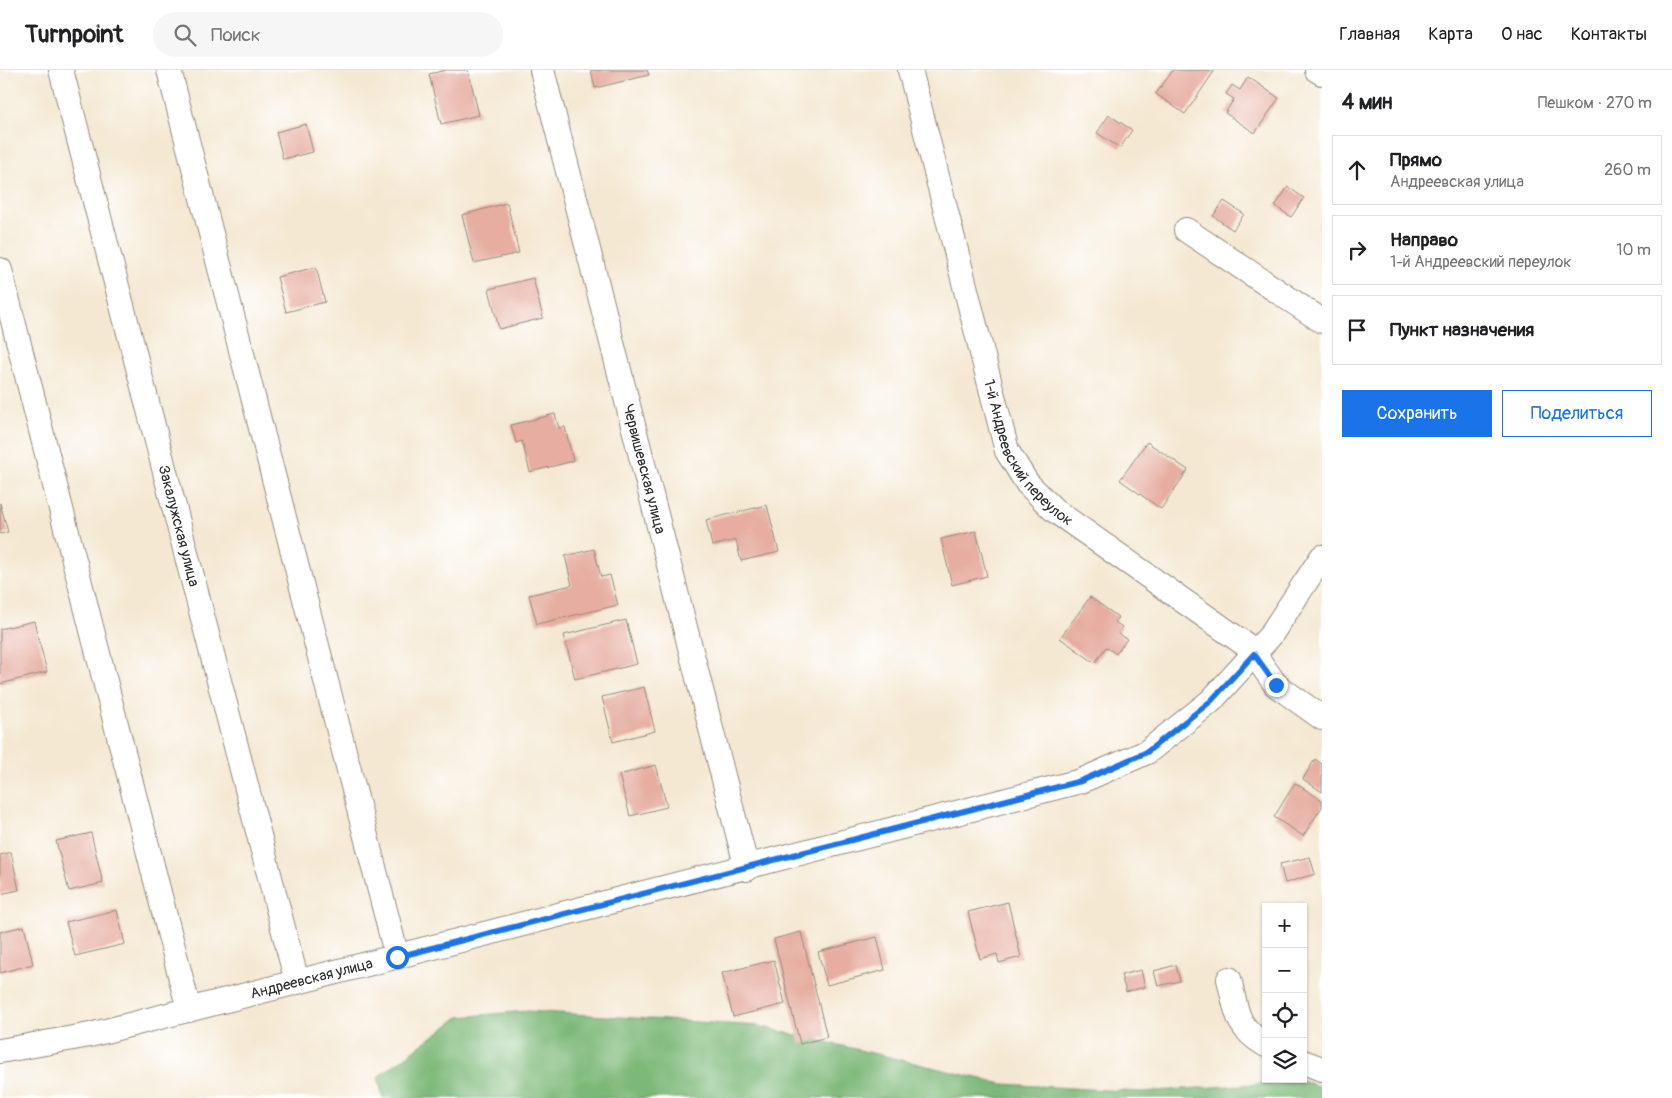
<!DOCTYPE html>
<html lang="ru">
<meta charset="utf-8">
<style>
:root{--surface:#fff;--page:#f6f6f6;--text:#202124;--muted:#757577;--line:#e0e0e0;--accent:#1a73e8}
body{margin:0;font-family:Pangolin,sans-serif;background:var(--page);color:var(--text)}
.controls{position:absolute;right:15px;bottom:15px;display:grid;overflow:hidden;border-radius:0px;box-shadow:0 1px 4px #0004}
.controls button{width:45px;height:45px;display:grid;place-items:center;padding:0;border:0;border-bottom:1px solid var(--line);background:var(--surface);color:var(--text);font:25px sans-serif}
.stop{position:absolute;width:15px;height:15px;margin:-11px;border:4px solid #1a73e8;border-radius:50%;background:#fff}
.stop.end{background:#1a73e8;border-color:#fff;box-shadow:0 1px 5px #0008}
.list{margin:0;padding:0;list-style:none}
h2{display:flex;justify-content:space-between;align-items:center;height:65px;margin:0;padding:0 20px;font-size:21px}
h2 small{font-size:16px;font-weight:400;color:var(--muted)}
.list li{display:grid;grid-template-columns:32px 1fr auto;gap:15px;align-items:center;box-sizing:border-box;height:70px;margin:0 10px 10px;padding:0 10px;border:1px solid var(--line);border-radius:0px}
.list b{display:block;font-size:19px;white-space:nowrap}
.list p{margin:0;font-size:16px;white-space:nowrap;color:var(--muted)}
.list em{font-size:16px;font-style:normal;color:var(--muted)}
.actions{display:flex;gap:10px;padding:15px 20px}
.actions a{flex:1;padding:11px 0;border:1px solid var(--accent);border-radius:0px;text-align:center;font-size:18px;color:var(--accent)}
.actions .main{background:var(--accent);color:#fff}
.icon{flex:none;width:28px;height:28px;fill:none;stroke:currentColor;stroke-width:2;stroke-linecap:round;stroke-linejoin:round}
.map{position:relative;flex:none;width:1322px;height:1028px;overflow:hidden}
header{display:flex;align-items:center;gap:30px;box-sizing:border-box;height:70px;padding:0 25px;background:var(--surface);border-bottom:1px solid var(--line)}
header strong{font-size:24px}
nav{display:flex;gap:28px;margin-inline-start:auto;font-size:18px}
.search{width:350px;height:45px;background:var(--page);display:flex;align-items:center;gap:12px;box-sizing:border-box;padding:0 18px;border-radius:28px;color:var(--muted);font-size:19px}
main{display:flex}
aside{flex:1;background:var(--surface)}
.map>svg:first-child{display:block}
</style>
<header>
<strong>Turnpoint</strong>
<div class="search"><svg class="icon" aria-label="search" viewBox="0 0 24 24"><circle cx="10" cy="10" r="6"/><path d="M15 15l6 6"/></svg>Поиск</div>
<nav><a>Главная</a><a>Карта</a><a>О нас</a><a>Контакты</a></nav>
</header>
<main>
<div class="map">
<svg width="1322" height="1028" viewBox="0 0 1322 1028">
<rect width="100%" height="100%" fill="#fff"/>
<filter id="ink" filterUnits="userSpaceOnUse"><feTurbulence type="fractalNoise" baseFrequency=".02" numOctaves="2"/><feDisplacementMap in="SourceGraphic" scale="10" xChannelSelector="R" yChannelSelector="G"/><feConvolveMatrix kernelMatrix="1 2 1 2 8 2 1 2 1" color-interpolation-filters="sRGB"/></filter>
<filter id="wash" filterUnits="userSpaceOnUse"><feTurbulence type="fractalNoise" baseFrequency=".0096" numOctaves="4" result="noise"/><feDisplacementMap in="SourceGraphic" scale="20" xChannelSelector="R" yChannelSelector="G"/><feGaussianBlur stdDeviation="1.12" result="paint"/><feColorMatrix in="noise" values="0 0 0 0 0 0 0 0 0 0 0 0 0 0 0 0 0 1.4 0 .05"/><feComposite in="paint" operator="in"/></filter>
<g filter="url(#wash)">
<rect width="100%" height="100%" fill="#f4e8d2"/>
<path fill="#7bb877" stroke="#537251" d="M527 941 758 956 1003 1014 1142 1022 1301 1011 1322 1017V1028H383L378 1007 459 947Z"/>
<g id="blocks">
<path fill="#e6ada0" d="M446 0H468L479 45 441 54 429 4Z
M591 0H647L649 5 595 18Z
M1173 0H1215L1185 44 1156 24Z
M1248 7 1279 28 1255 63 1225 43 1234 29 1226 24 1232 15 1240 20Z
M1109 45 1132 60 1120 78 1097 63Z
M306 54 313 82 283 89 276 62Z
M1288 117 1304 128 1291 147 1275 136Z
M1224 131 1244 144 1233 160 1213 146Z
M507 133 519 183 474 193 462 145Z
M316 197 325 232 286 242 277 207Z
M533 208 543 248 499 259 489 219Z
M555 344 559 358 565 357 573 391 530 402 522 371 516 373 511 355Z
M1147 372 1188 400 1161 439 1120 410Z
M0 433 8 462 0 464Z
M767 435 779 482 741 491 736 470 712 476 706 450Z
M976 461 987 506 952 515 941 469Z
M594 479 601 507 610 505 618 535 537 554 529 525 572 515 565 486Z
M1090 527 1118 547 1115 552 1122 557 1118 563 1127 569 1116 584 1106 577 1095 593 1060 568Z
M626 550 637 594 575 609 564 565Z
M34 551 47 602 0 614V559Z
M644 617 655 661 613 672 602 627Z
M1315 689 1322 694V722L1303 709Z
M656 695 667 737 630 746 619 705Z
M1295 713 1322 730V737L1303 766 1274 747Z
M91 763 103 813 69 821 56 771Z
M11 782 19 820 0 824V785Z
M1310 787 1315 804 1285 813 1280 794Z
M1008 832 1021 887 999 893 997 884 980 889 968 842Z
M117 840 125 874 75 886 66 852Z
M24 856 33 894 0 903V862Z
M801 862 827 967 800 974 774 869Z
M877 867 885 900 827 915 818 882Z
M774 890 785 934 733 947 722 903Z
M1176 895 1180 911 1158 916 1154 901Z
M1141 900 1145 917 1126 922 1121 905Z"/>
</g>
</g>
<g filter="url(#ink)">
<use href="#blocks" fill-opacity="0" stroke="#908a7e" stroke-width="1"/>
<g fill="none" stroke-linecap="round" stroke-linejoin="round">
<g stroke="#908a7e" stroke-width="26">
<g id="minor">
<path id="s1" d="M61 0 297 912"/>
<path d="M169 0 397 887"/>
<path id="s2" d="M542 0 747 799"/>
<path id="s3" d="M910 0 1007 381 1027 413 1054 440 1249 577 1276 615 1322 648"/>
<path d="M1317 0 1322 3"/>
<path d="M1186 160 1322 251"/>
<path d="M0 200 189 940"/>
<path d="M1229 909C1237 941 1235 957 1266 975"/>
<path id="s4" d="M0 981 90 965 1081 711 1147 682 1211 631 1270 566 1322 487"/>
<path d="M1303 992 1322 999"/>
</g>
</g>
<use href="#minor" stroke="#fff" stroke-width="24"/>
</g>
</g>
<g fill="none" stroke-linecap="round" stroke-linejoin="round" filter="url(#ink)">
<path stroke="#1a73e8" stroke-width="6" d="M397 887 1081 711 1147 682 1211 631 1254 584 1276 615"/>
</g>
<g text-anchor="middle" stroke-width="5" stroke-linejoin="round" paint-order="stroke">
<g font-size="15" fill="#2b2b2b" stroke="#fff">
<text dy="5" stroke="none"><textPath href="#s3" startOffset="405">1-й Андреевский переулок</textPath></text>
<text dy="5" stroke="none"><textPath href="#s2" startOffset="412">Червишевская улица</textPath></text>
<text dy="5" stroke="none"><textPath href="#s1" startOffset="471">Закалужская улица</textPath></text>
<text dy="5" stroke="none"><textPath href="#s4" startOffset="320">Андреевская улица</textPath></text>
</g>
</g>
</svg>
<div class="controls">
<button>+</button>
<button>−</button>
<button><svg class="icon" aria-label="locate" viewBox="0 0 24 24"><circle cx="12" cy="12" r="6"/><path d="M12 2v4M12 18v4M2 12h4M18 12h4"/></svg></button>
<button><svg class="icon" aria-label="layers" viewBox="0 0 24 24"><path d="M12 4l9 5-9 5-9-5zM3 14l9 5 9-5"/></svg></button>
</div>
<div class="stop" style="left:397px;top:887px"></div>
<div class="stop end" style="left:1276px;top:615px"></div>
</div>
<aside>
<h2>4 мин<small>Пешком · 270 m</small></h2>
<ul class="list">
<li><svg class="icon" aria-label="ahead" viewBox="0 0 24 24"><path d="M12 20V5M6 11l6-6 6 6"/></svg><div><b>Прямо</b><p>Андреевская улица</p></div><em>260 m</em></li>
<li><svg class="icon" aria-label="right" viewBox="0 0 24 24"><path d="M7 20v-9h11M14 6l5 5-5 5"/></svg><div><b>Направо</b><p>1-й Андреевский переулок</p></div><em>10 m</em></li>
<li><svg class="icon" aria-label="arrive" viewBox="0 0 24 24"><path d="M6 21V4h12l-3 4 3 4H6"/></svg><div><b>Пункт назначения</b></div></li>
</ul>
<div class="actions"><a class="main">Сохранить</a><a>Поделиться</a></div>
</aside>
</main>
